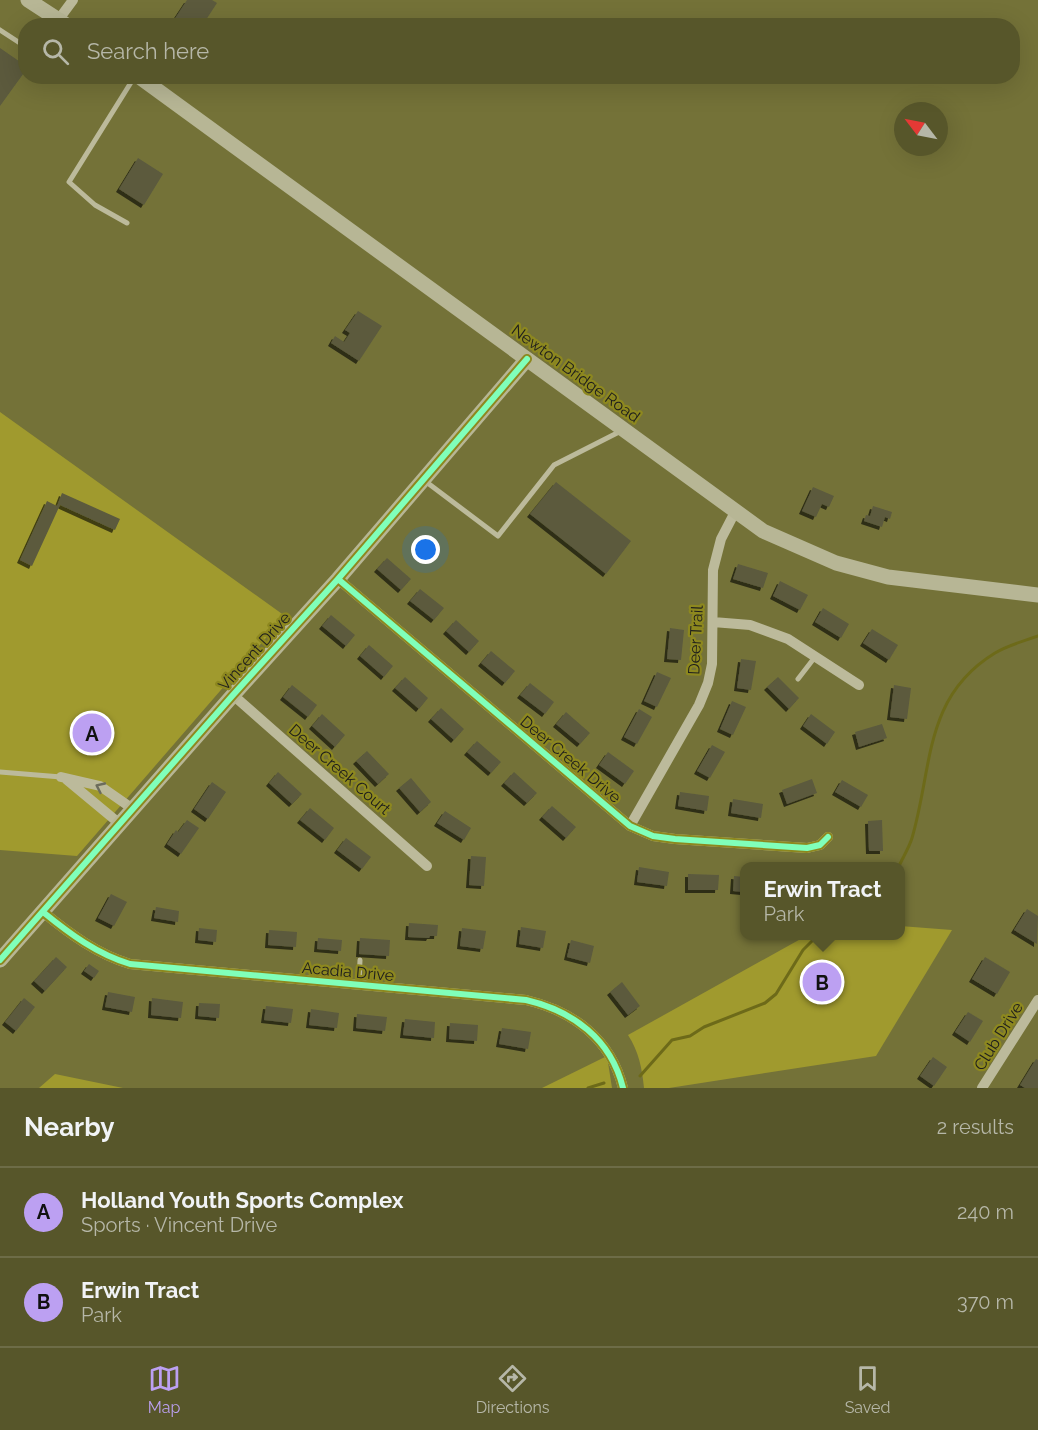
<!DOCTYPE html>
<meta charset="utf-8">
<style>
:root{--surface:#57562a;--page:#5d5c32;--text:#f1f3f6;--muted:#b6b7a8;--line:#6d6c47;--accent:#bca0f2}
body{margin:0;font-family:Raleway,sans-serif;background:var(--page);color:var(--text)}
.compass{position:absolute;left:894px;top:102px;width:54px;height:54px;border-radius:50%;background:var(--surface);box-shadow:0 6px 24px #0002;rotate:302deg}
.you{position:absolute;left:426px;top:550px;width:21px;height:21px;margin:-15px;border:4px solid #fff;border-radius:50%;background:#1a73e8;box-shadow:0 0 0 9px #1a73e833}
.badge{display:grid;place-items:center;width:39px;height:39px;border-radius:50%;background:var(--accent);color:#111;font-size:20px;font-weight:700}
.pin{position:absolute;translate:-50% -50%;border:3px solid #fff;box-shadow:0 2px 6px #0006}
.popup{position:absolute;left:740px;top:862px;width:165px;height:78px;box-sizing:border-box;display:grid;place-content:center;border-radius:12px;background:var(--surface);filter:drop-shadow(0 2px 4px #0005);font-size:20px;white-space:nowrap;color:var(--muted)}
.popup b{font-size:22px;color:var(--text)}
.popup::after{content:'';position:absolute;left:50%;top:100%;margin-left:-12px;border:12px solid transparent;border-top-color:var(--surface)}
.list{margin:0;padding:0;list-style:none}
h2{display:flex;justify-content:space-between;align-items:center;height:78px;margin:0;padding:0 24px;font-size:26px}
h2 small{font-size:20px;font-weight:400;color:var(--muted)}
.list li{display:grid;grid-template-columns:39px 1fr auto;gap:18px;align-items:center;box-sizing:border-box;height:90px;padding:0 24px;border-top:2px solid var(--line)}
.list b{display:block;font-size:22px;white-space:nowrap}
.list p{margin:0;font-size:20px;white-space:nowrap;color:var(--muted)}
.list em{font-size:20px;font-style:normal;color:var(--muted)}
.icon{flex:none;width:33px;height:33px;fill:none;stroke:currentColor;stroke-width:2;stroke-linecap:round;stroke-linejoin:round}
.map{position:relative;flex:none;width:1038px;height:1088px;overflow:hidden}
.search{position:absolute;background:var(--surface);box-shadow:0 6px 24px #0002;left:18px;right:18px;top:18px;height:66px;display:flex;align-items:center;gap:15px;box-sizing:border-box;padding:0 21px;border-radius:24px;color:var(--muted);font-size:22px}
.sheet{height:258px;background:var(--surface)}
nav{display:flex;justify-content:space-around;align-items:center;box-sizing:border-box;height:84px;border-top:2px solid var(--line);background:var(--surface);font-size:16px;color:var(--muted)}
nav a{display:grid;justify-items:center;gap:3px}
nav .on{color:var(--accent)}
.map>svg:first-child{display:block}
</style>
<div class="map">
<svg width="1038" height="1088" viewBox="0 0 1038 1088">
<defs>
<filter id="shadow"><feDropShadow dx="-3" dy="3" stdDeviation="0" flood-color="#0009"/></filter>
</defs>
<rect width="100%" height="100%" fill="#747238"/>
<path fill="#a09a2e" d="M0 412 285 616 77 856 0 850Z
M900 926 952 930 876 1056 669 1088H644C642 1068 639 1052 628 1035L806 936H900Z
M607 1056 612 1088H542Z
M55 1074 123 1088H39Z"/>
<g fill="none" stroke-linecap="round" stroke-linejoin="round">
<path stroke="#6d6a19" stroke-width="3" d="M899 866C903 857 909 848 912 838 933 767 923 697 995 653 1008 645 1024 641 1038 636
M640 1076 672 1040 690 1036 704 1027 765 1003 776 994 803 950 817 936
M588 1088 604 1083"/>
</g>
<path fill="#5b5a3e" filter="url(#shadow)" d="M187 0H212L217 3 202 26H170Z
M0 48 26 66V70L0 106Z
M138 158 163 174 144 205 119 189Z
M358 311 382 326 359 361 331 343 335 336 344 342 350 333 345 330Z
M556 482 631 541 606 574 530 514Z
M813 487 834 496 829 507 822 504 816 517 802 511Z
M62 493 120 519 115 530 60 505 32 566 20 560 47 501 57 506Z
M873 506 892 512 890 519 885 517 882 527 864 521 866 515 870 516Z
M387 558 411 579 401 590 377 569Z
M738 564 768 573 763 588 733 579Z
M780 581 808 595 800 610 773 596Z
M420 589 444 608 434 620 410 601Z
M823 608 849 624 841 638 815 622Z
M331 615 355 635 346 646 322 626Z
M456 620 479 641 469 652 446 631Z
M670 628 684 630 681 660 667 659Z
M872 629 898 645 889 660 863 643Z
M369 645 393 666 384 677 360 656Z
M491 651 515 671 505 683 481 663Z
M741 659 756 661 751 690 737 688Z
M657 672 671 678 657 707 644 701Z
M405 677 428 698 419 709 395 688Z
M778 677 799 698 789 709 767 687Z
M530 683 554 702 545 714 520 695Z
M292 685 317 705 308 717 283 697Z
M894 685 911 688 907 719 890 717Z
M732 701 746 707 733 735 720 729Z
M441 708 464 729 454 740 431 719Z
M639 709 652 717 637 744 624 737Z
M566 712 590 733 580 744 556 724Z
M322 714 345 735 335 747 312 726Z
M811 714 835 732 827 744 803 726Z
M882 724 887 738 859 747 855 732Z
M477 741 501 762 491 773 467 752Z
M712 745 725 752 710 778 697 771Z
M367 751 389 774 378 784 356 761Z
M608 752 634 771 625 784 599 765Z
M278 772 302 794 292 804 269 783Z
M514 772 537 793 527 803 504 783Z
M411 778 431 802 420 812 399 788Z
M812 779 817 793 787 804 782 790Z
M842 780 868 795 861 807 835 792Z
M212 782 226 792 208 819 194 809Z
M680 792 709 796 707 811 678 806Z
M733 799 763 804 761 818 731 813Z
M552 806 576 827 566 838 542 817Z
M310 808 334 828 325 840 300 820Z
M445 811 471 828 464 840 437 823Z
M187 820 199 828 181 854 167 844 176 830 178 832Z
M882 820 883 851H869L868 821Z
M346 838 371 857 362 869 337 850Z
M471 856 486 857 484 886 469 885Z
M639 867 669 872 667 886 637 882Z
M688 874 719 875 718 890H688Z
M734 876 744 877V892L733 891Z
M111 894 127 902 114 926 98 918Z
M156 907 179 911 178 922 154 918Z
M1027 909 1038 916 1037 944 1014 930Z
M409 923 438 925 437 936H430L429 938 408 937Z
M521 927 546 931 543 948 519 944Z
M199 928 217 930 216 942 198 940Z
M462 928 486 931 483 949 460 946Z
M269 930 297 932 296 947 268 945Z
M318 938 342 940 341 951 317 949Z
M360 938 390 940 389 956 359 954Z
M571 940 594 946 590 963 567 957Z
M56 957 67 967 45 991 34 981Z
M985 957 1010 972 997 994 972 979Z
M89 964 99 971 94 978 84 971Z
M622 982 640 1006 628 1015 610 992Z
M108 992 135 997 132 1012 105 1007Z
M24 998 35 1007 16 1031 5 1022Z
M152 998 183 1002 181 1018 151 1015Z
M199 1003 220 1004 219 1018 198 1016Z
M266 1006 293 1009 291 1023 264 1020Z
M311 1009 339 1013 337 1028 309 1025Z
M968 1012 983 1021 970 1042 955 1032Z
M357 1014 387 1017 385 1031 356 1028Z
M405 1019 435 1022 434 1038 403 1035Z
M450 1023 478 1025 477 1041 449 1039Z
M502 1028 531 1032 528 1049 499 1044Z
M933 1057 947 1067 934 1086 920 1076Z
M1036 1059 1038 1060V1088H1025L1020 1085Z"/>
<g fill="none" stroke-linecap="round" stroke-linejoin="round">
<path stroke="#bcba9b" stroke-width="5" d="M0 30 26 47
M127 223 95 205 69 182 135 76
M425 481 498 536 554 465 621 431
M798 679 815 657
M0 772 61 777
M359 985 360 960"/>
<path stroke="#bcba9b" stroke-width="10" d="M59 19 73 0
M338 579 630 826 653 836 675 839 807 848 820 845 828 837
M713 622 750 625 788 639 859 685
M233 695 427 866
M61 777 100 786 133 809
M67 780 120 824
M630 826 699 705 708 683 712 664 713 570 721 539 735 512
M43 912C70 934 97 954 130 964L526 1000C573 1011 611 1039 623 1088
M982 1088 1038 1000"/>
<path stroke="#b7b695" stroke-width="15" d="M28 0 68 26
M138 76 763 531 836 563 888 577 1038 595
M0 960 233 695 338 579 527 359"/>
<g stroke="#8d881f" stroke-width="10">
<path id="cycleway" d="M338 579 630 826 653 836 675 839 807 848 820 845 828 837
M43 912C70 934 97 954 130 964L526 1000C573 1011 611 1039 623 1088
M0 960 233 695 338 579 527 359"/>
</g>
<use href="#cycleway" stroke="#80ffba" stroke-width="6"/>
</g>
<defs><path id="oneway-chevron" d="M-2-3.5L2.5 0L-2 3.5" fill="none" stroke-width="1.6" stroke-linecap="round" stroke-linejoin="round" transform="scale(1.5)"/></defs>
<use stroke="#6c6c5c" href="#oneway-chevron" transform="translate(100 787) rotate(-155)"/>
<g text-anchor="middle" stroke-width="4.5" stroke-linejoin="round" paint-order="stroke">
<g font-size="16" fill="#1d1d1d" stroke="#8d881f">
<text transform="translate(576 373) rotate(36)" y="6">Newton Bridge Road</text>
<text transform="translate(695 640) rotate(-87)" y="6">Deer Trail</text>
<text transform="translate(254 651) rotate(-48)" y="6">Vincent Drive</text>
<text transform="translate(571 759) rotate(40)" y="6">Deer Creek Drive</text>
<text transform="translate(340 769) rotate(41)" y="6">Deer Creek Court</text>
<text transform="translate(348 971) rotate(5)" y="6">Acadia Drive</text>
<text transform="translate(998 1036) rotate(-58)" y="6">Club Drive</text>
</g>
</g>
</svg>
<svg class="compass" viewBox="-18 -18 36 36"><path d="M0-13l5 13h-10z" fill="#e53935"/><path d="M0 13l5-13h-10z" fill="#b6b7a8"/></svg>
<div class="you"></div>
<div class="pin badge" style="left:92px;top:733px">A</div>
<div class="pin badge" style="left:822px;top:982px">B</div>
<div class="popup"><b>Erwin Tract</b>Park</div>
<div class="search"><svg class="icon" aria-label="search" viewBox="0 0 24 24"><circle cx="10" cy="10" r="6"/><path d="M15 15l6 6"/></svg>Search here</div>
</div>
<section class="sheet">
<h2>Nearby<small>2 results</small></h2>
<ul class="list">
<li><span class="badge">A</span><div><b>Holland Youth Sports Complex</b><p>Sports · Vincent Drive</p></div><em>240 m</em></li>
<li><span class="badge">B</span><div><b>Erwin Tract</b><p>Park</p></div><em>370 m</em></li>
</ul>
</section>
<nav>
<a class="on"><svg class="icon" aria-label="map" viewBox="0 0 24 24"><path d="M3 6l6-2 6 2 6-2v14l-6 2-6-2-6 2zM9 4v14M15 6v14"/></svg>Map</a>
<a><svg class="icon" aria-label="directions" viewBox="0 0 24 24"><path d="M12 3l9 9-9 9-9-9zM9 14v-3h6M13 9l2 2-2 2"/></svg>Directions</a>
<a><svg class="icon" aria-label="saved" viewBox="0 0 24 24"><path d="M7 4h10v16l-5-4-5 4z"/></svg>Saved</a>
</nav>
